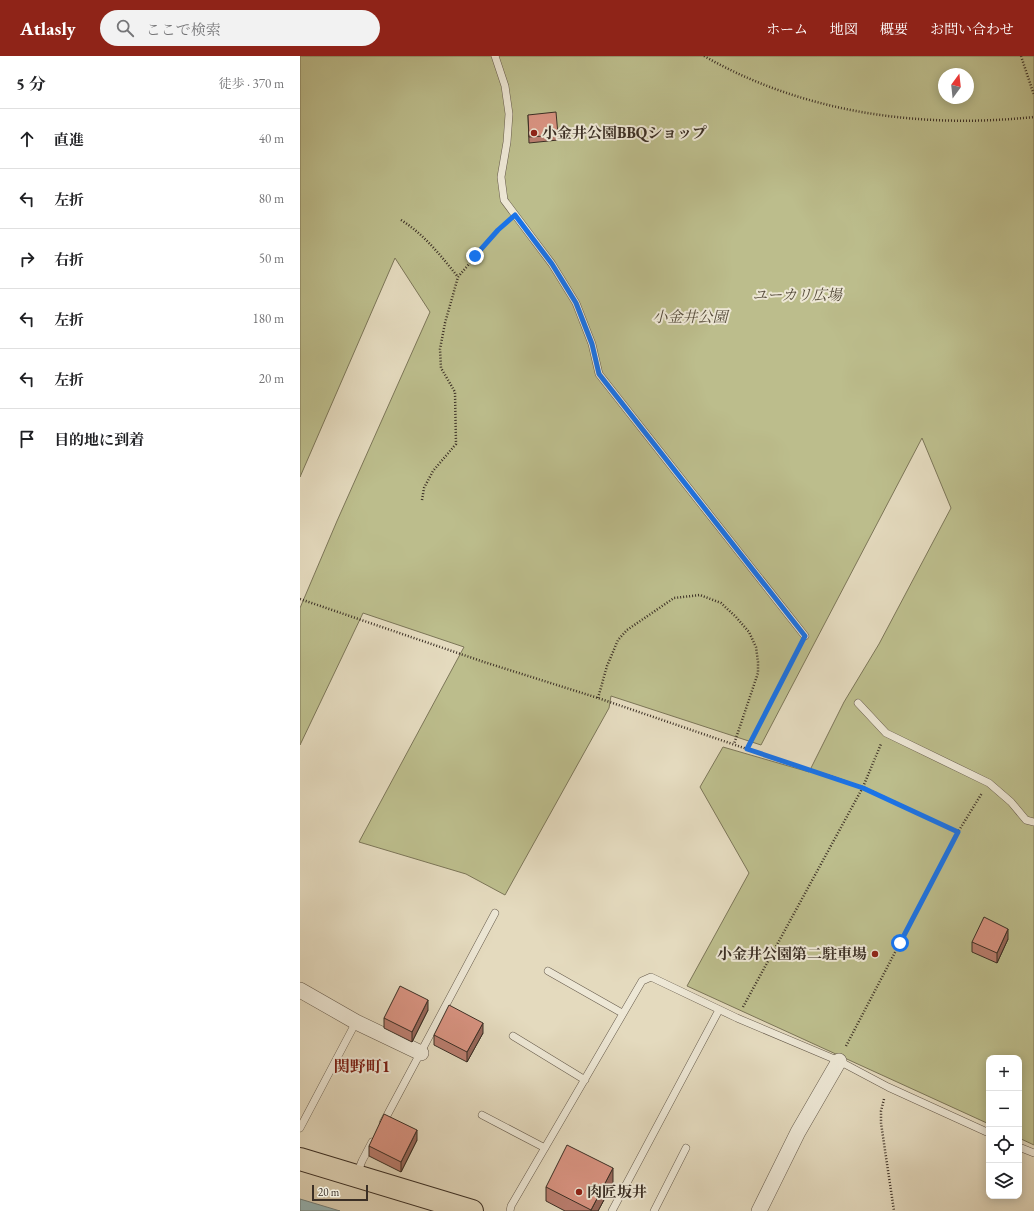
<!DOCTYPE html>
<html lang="ja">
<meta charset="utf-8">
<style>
:root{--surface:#fff;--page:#f2f2f2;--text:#202124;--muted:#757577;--line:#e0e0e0;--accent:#8f2418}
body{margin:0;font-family:"EB Garamond","Noto Serif JP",serif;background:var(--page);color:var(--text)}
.controls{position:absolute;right:12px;bottom:12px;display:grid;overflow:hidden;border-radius:8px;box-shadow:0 2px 10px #0003}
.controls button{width:36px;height:36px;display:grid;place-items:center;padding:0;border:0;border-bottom:1px solid var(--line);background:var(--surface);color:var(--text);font:20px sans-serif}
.compass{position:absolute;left:638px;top:12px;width:36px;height:36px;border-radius:50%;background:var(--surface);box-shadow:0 2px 10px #0003;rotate:15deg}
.scale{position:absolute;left:12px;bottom:10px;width:56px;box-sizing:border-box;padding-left:4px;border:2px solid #3b2f25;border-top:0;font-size:11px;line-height:14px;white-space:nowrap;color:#3b2f25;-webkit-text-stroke:3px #ede7d5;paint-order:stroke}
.stop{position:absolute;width:12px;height:12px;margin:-9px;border:3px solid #1a73e8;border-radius:50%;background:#fff}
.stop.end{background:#1a73e8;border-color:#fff;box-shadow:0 1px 4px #0008}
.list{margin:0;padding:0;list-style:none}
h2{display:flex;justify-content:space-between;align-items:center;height:52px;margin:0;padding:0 16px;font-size:17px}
h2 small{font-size:13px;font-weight:400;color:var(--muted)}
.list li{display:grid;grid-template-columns:26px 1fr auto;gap:12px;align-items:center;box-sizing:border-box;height:60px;padding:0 16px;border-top:1px solid var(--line)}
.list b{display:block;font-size:15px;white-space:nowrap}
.list em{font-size:13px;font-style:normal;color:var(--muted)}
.icon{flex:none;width:22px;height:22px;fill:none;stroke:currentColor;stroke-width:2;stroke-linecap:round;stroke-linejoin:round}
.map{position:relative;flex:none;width:734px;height:1155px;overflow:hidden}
header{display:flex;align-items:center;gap:24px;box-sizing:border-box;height:56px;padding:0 20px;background:var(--accent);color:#fff}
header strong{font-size:19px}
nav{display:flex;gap:22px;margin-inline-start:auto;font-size:14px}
.search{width:280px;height:36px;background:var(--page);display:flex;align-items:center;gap:10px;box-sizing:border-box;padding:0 14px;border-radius:22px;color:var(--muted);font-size:15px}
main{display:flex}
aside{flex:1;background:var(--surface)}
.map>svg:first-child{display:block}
</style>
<header>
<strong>Atlasly</strong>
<div class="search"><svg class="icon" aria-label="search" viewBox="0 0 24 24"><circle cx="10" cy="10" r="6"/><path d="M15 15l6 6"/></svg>ここで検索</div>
<nav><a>ホーム</a><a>地図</a><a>概要</a><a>お問い合わせ</a></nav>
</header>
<main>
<aside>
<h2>5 分<small>徒歩 · 370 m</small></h2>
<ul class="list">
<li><svg class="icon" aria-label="ahead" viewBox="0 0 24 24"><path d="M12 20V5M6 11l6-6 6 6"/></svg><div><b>直進</b></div><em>40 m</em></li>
<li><svg class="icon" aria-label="left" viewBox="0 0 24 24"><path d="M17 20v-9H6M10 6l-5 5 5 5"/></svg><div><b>左折</b></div><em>80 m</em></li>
<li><svg class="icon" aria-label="right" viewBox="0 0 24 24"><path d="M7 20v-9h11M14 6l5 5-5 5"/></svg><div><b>右折</b></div><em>50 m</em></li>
<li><svg class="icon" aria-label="left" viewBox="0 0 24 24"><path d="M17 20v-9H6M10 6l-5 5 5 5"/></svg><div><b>左折</b></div><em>180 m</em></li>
<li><svg class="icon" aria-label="left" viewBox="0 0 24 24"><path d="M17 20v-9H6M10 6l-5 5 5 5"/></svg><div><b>左折</b></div><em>20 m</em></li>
<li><svg class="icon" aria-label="arrive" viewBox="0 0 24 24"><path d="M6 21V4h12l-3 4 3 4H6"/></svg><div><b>目的地に到着</b></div></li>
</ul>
</aside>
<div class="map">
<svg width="734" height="1155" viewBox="0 0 734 1155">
<rect width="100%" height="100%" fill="#e4dabe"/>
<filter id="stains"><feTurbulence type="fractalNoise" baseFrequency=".005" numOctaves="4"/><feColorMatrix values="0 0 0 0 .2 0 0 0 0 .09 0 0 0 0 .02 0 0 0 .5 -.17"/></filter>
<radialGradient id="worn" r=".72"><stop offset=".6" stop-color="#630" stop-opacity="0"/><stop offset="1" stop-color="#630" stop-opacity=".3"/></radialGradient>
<path fill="#bcbd8c" stroke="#7c7658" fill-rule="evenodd" d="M0 0H734V1089L719 1082V1002H689V1068L387 930 449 817 400 731 423 691 509 716 544 646 579 588 651 452 622 382 461 689 311 640 309 652 205 839 166 818 59 786 164 591 63 557 0 689V552L37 465 130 256 95 202 0 421ZM644 18H668V42H644Z"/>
<path fill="#98b9ba" stroke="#73827e" d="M0 1143 40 1155H0Z"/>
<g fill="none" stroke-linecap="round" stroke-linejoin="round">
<g stroke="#655a4b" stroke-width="8">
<path id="lane" d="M195 0 205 30 209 58 207 86 201 121 204 144 252 208 276 247 292 288 299 318 505 580
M558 647 586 677 689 727 711 746 726 764 734 766
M248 915 322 957
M213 980 285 1024
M182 1059 245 1092
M83 1067 195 857
M0 1072 56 966
M719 1091 734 1097
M57 1118 62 1105 72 1086
M210 1155 211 1150 342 925 351 921 437 962 539 1005 588 1031 689 1077
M312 1155 419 954
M354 1155 386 1092"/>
</g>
<g stroke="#655a4b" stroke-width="16">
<path id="street" d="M0 934 56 966 121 997
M459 1155 498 1076 539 1005"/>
</g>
<g stroke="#3b2f25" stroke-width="24">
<path id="primary" d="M0 1103 172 1155"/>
</g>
<path stroke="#3b2f25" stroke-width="2.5" stroke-dasharray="1 2" stroke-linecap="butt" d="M404 0C504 57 620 73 734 61
M721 0 734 39
M101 164C125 179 141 200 158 221
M122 444 124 432 133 415 156 388 155 336 141 312 140 293 145 267 158 221 198 174 205 167
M0 543 184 606 298 642 447 693
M500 591 447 693 563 731 581 688
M298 642 307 610 318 584 327 574 374 542 400 539 421 547 436 561 449 576 456 591 458 606V617L434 688
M443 951 563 731 658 776
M546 990 658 776 682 737
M584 1043 581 1055V1067L594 1155"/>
<use href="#lane" stroke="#ede7d5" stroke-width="7"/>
<use href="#street" stroke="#ede7d5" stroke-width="15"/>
<use href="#primary" stroke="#e4dabe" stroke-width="22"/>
</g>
<path fill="#ba7e6f" stroke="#3b2f25" d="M228 59 258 79V84L229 87Z
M708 883 697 907 672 896V886Z
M128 954 112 986 84 972V962Z
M183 977 167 1006 134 989V979Z
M117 1084 101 1116 69 1100V1090Z
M313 1127 298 1155H265L246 1145V1131Z"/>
<path fill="#97675a" stroke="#3b2f25" d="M708 873V883L697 907V897Z
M128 944V954L112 986V976Z
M183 967V977L167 1006V996Z
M117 1074V1084L101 1116V1106Z
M313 1112V1127L298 1155H291V1154Z"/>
<path fill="#d89381" stroke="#3b2f25" d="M256 56 258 79 229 81 228 59Z
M684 861 708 873 697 897 672 886Z
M100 930 128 944 112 976 84 962Z
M149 949 183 967 167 996 134 979Z
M84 1058 117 1074 101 1106 69 1090Z
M267 1089 313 1112 291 1154 246 1131Z"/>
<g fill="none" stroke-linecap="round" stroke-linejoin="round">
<path stroke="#1a73e8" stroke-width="5" d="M175 200 198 174 215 159 252 208 276 247 292 288 299 318 505 580 447 693 563 732 658 776 600 887"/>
</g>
<g fill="#8f2418" stroke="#ede7d5" stroke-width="1.5">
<circle cx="234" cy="77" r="4"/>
<circle cx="575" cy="898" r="4"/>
<circle cx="279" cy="1136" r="4"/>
</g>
<g text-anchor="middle" stroke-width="4" stroke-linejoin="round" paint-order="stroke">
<g font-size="15" font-weight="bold" fill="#3b2f25" stroke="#ede7d5" text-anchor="start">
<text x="242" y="82">小金井公園BBQショップ</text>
<text x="567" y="903" text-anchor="end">小金井公園第二駐車場</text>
<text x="287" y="1141">肉匠坂井</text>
</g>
<g font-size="15" font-style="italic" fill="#554b3a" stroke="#ede7d5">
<text x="497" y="244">ユーカリ広場</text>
<text x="390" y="266">小金井公園</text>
</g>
<g font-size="16" font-weight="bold" fill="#7a1f14" stroke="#ede7d5">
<text x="62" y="1016">関野町1</text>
</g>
</g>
<rect width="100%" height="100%" filter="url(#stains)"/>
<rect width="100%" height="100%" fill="url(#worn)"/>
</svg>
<div class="controls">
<button>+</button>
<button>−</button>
<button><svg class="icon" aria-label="locate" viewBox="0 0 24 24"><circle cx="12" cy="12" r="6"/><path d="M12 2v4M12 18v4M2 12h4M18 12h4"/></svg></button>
<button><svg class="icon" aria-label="layers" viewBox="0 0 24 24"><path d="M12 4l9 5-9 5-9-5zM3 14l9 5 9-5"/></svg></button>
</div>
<svg class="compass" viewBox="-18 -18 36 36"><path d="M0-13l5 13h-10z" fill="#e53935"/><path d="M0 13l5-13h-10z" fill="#757577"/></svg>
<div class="scale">20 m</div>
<div class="stop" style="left:600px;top:887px"></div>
<div class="stop end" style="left:175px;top:200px"></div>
</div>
</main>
